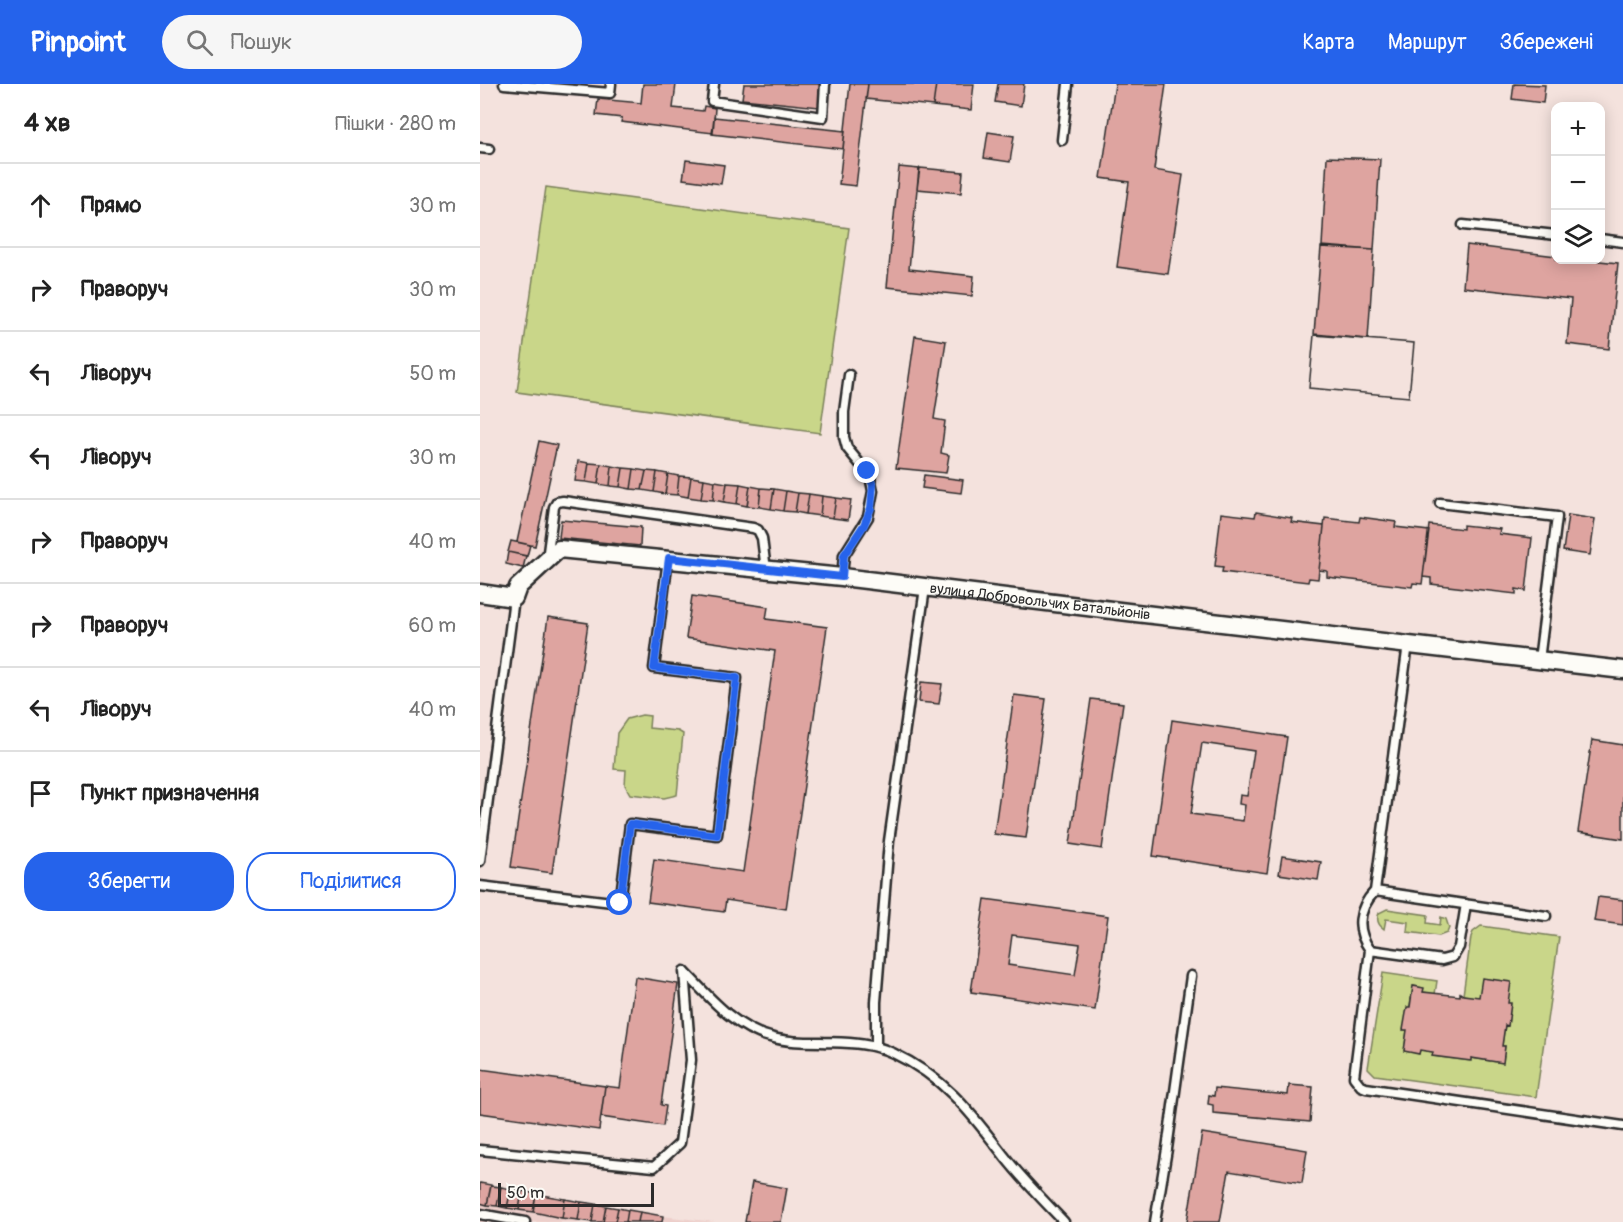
<!DOCTYPE html>
<html lang="uk">
<meta charset="utf-8">
<style>
:root{--surface:#fff;--page:#f6f6f6;--text:#222;--muted:#767676;--line:#e0e0e0;--accent:#2563eb}
body{margin:0;font-family:Pangolin,sans-serif;background:var(--page);color:var(--text)}
.controls{position:absolute;right:18px;top:18px;display:grid;overflow:hidden;border-radius:12px;box-shadow:0 3px 15px #0003}
.controls button{width:54px;height:54px;display:grid;place-items:center;padding:0;border:0;border-bottom:2px solid var(--line);background:var(--surface);color:var(--text);font:30px sans-serif}
.scale{position:absolute;left:18px;bottom:15px;width:156px;box-sizing:border-box;padding-left:6px;border:3px solid #2b2b2b;border-top:0;font-size:16px;line-height:21px;white-space:nowrap;color:#2b2b2b;-webkit-text-stroke:4px #fdfcf7;paint-order:stroke}
.stop{position:absolute;width:18px;height:18px;margin:-14px;border:4px solid #2563eb;border-radius:50%;background:#fff}
.stop.end{background:#2563eb;border-color:#fff;box-shadow:0 2px 6px #0008}
.list{margin:0;padding:0;list-style:none}
h2{display:flex;justify-content:space-between;align-items:center;height:78px;margin:0;padding:0 24px;font-size:26px}
h2 small{font-size:20px;font-weight:400;color:var(--muted)}
.list li{display:grid;grid-template-columns:39px 1fr auto;gap:18px;align-items:center;box-sizing:border-box;height:84px;padding:0 24px;border-top:2px solid var(--line)}
.list b{display:block;font-size:22px;white-space:nowrap}
.list em{font-size:20px;font-style:normal;color:var(--muted)}
.actions{display:flex;gap:12px;padding:18px 24px}
.actions a{flex:1;padding:14px 0;border:2px solid var(--accent);border-radius:24px;text-align:center;font-size:21px;color:var(--accent)}
.actions .main{background:var(--accent);color:#fff}
.icon{flex:none;width:33px;height:33px;fill:none;stroke:currentColor;stroke-width:2;stroke-linecap:round;stroke-linejoin:round}
.map{position:relative;flex:none;width:1143px;height:1138px;overflow:hidden}
header{display:flex;align-items:center;gap:36px;box-sizing:border-box;height:84px;padding:0 30px;background:var(--accent);color:#fff}
header strong{font-size:28px}
nav{display:flex;gap:33px;margin-inline-start:auto;font-size:21px}
.search{width:420px;height:54px;background:var(--page);display:flex;align-items:center;gap:15px;box-sizing:border-box;padding:0 21px;border-radius:33px;color:var(--muted);font-size:22px}
main{display:flex}
aside{flex:1;background:var(--surface)}
.map>svg:first-child{display:block}
</style>
<header>
<strong>Pinpoint</strong>
<div class="search"><svg class="icon" aria-label="search" viewBox="0 0 24 24"><circle cx="10" cy="10" r="6"/><path d="M15 15l6 6"/></svg>Пошук</div>
<nav><a>Карта</a><a>Маршрут</a><a>Збережені</a></nav>
</header>
<main>
<aside>
<h2>4 хв<small>Пішки · 280 m</small></h2>
<ul class="list">
<li><svg class="icon" aria-label="ahead" viewBox="0 0 24 24"><path d="M12 20V5M6 11l6-6 6 6"/></svg><div><b>Прямо</b></div><em>30 m</em></li>
<li><svg class="icon" aria-label="right" viewBox="0 0 24 24"><path d="M7 20v-9h11M14 6l5 5-5 5"/></svg><div><b>Праворуч</b></div><em>30 m</em></li>
<li><svg class="icon" aria-label="left" viewBox="0 0 24 24"><path d="M17 20v-9H6M10 6l-5 5 5 5"/></svg><div><b>Ліворуч</b></div><em>50 m</em></li>
<li><svg class="icon" aria-label="left" viewBox="0 0 24 24"><path d="M17 20v-9H6M10 6l-5 5 5 5"/></svg><div><b>Ліворуч</b></div><em>30 m</em></li>
<li><svg class="icon" aria-label="right" viewBox="0 0 24 24"><path d="M7 20v-9h11M14 6l5 5-5 5"/></svg><div><b>Праворуч</b></div><em>40 m</em></li>
<li><svg class="icon" aria-label="right" viewBox="0 0 24 24"><path d="M7 20v-9h11M14 6l5 5-5 5"/></svg><div><b>Праворуч</b></div><em>60 m</em></li>
<li><svg class="icon" aria-label="left" viewBox="0 0 24 24"><path d="M17 20v-9H6M10 6l-5 5 5 5"/></svg><div><b>Ліворуч</b></div><em>40 m</em></li>
<li><svg class="icon" aria-label="arrive" viewBox="0 0 24 24"><path d="M6 21V4h12l-3 4 3 4H6"/></svg><div><b>Пункт призначення</b></div></li>
</ul>
<div class="actions"><a class="main">Зберегти</a><a>Поділитися</a></div>
</aside>
<div class="map">
<svg width="1143" height="1138" viewBox="0 0 1143 1138">
<rect width="100%" height="100%" fill="#f4e2dd"/>
<filter id="ink" filterUnits="userSpaceOnUse"><feTurbulence type="fractalNoise" baseFrequency=".0167" numOctaves="2"/><feDisplacementMap in="SourceGraphic" scale="12" xChannelSelector="R" yChannelSelector="G"/><feConvolveMatrix kernelMatrix="1 2 1 2 8 2 1 2 1" color-interpolation-filters="sRGB"/></filter>
<g filter="url(#ink)">
<path fill="#edcfcb" d="M0 1099 182 1132 235 1138H0Z"/>
<path fill="#c9d689" stroke="#7a805a" stroke-width="1.5" d="M66 103 369 144 340 349 37 308Z
M162 631 170 632 169 644 198 647 203 650 197 711 184 714 150 710 145 701 146 686 134 685 137 649 147 635Z
M907 825 948 831 947 839 960 841 961 833 966 835 969 844 967 849 959 852 927 848 928 838 906 835 904 845C898 841 896 836 899 829Z
M1001 842 1079 853 1056 1013 895 991 888 984 903 889 957 897 955 910 943 908V904L934 902 924 946H927L924 967 939 969 940 966 953 968V972L990 977 991 974 1023 979 1025 962H1022L1025 941H1028L1031 920 983 911 991 853 993 848Z"/>
<path fill="#dea4a0" stroke="#2b2b2b" stroke-width="1.5" fill-rule="evenodd" d="M163 0H196L193 24 223 27 224 22 235 24 233 49 141 38 142 34 116 31 118 15 161 19Z
M264 0H341L339 23 262 15Z
M370 0H388L376 102 359 100Z
M388 0H456L453 22 386 15Z
M456 0H494L491 26 453 22Z
M518 0H544L541 22 515 18Z
M635 0H686L674 86 703 91 688 190 637 183 649 98 621 94Z
M1034 0 1065 1 1063 19 1032 15Z
M234 33 365 47 363 65 232 50Z
M508 48 534 52 530 78 504 74Z
M847 73 900 75 894 166 842 162Z
M206 76 244 81 241 100 203 95Z
M419 83 439 85 429 185 494 192 492 212 407 203Z
M440 84 483 88 481 109 437 105Z
M987 161 1076 172V176H1110L1138 179 1129 265 1087 260 1091 215 983 203Z
M841 163 894 166 888 255 834 250Z
M834 251 934 259 929 313 829 304Z
M834 251 934 259 929 313 829 304Z
M435 252 466 257 454 335 465 337 461 369 469 371 466 389 416 384Z
M59 357 77 361 55 462 37 458Z
M98 377 109 379 106 398 95 397Z
M109 379 121 380 118 400 106 398Z
M121 380 132 382 130 402 118 400Z
M132 382 143 384 140 403 130 402Z
M143 384 154 385 151 405 140 403Z
M154 385 166 387 162 406 151 405Z
M166 387 177 388 174 408 162 406Z
M177 388 188 390 185 410 174 408Z
M188 390 199 392 197 411 185 410Z
M444 391 483 396 481 409 442 404Z
M199 392 211 393 208 413 197 411Z
M211 393 224 395 221 415 208 413Z
M224 395 235 397 233 416 221 415Z
M235 397 247 399 244 418 233 416Z
M247 399 260 400 257 420 244 418Z
M260 400 270 402 267 422 257 420Z
M270 402 281 404 279 423 267 422Z
M281 404 294 405 291 425 279 423Z
M294 405 306 407 303 427 291 425Z
M306 407 318 409 315 428 303 427Z
M318 409 329 410 326 430 315 428Z
M329 410 342 412 340 432 326 430Z
M342 412 356 414 353 434 340 432Z
M356 414 371 416 368 436 353 434Z
M776 428 812 434 811 438 844 442 838 495 829 494 828 498 742 488 743 483 735 482 741 429 775 433Z
M1088 431 1115 435 1110 471 1083 467Z
M880 433 916 438 915 443 949 447 942 500 933 499 932 503 847 493V487L839 486 845 434 879 438Z
M81 436 161 443 160 462 79 454Z
M949 441 983 445V441L1020 445 1019 450 1052 454 1046 507 1036 505V510L951 500V494L943 493Z
M31 457 50 461 47 472 28 468Z
M28 468 46 472 43 484 26 480Z
M212 512 288 523 286 535 347 543 306 825 246 816 244 828 168 818 174 775 263 788 295 567 206 554Z
M68 533 108 539 72 789 31 783Z
M441 598 462 600 459 620 439 618Z
M534 611 566 615 546 754 514 750Z
M611 615 643 619 622 765 590 760Z
M692 636 807 653 787 789 673 772ZM722 659 774 667 767 712 760 711 759 720 765 721 763 737 711 730Z
M1112 656 1143 661V755L1098 748Z
M802 772 841 778 838 796 799 790Z
M1118 813 1143 816V841L1114 837Z
M505 815 628 832 615 926 491 908ZM532 851 600 860 595 891 528 881Z
M155 893 198 900 181 1021 186 1022 183 1042 121 1033 125 1002 140 1004Z
M1002 894 1031 898 1028 919H1031L1028 942 1025 941 1022 962H1025L1023 979 991 974V977L952 972 953 968 940 966 939 970 924 967 927 946H923L927 923H930L933 902 944 904 943 908 980 912V909L983 911 999 913Z
M0 985 125 1002 119 1046 0 1029Z
M809 1001 833 1003 830 1038 733 1029V1021L728 1020 729 1011 734 1012 735 1004 808 1011Z
M722 1049 827 1066 822 1099 749 1087 740 1138H707Z
M272 1098 307 1104 301 1138H265Z
M0 1099 11 1101 7 1121 0 1119Z
M11 1102 21 1103 17 1122 7 1121Z
M21 1103 31 1105 27 1124 17 1122Z
M31 1105 42 1107 39 1126 27 1124Z
M42 1107 56 1110 53 1128 39 1126Z
M56 1110 85 1115 82 1134 53 1128Z
M85 1115 101 1118 98 1136 82 1134Z
M101 1118 115 1120 112 1138 98 1136Z
M115 1120 126 1122 123 1138H112Z
M126 1122 138 1124 135 1138H123Z
M138 1124 148 1126 146 1138H135Z
M148 1126 160 1128 158 1138H146Z
M160 1128 183 1132 182 1138H158Z"/>
<g fill="none" stroke-linecap="round" stroke-linejoin="round">
<g stroke="#2b2b2b" stroke-width="13">
<path id="lane" d="M24 0 130 9 131 0
M234 0 232 17 343 33 345 0
M582 56 588 0
M0 64 9 65
M983 141 1076 151
M1120 155 1143 158
M960 419 1077 433 1059 576
M67 475 74 423 77 418 83 417 273 444 278 446 282 454 286 486
M362 493 364 471 388 433 393 407 390 392 367 364 364 353V328L369 291
M928 560 895 807C878 825 875 845 890 866L874 993 881 1002 886 1004 1143 1042
M0 777 34 514
M0 802 140 819 150 740 237 751 257 594 174 584 188 475
M895 807 1066 832
M890 866 962 876 973 873 979 863 986 820
M204 887C228 912 256 945 290 953 306 958 324 958 341 958 364 959 390 958 413 969 466 994 491 1029 525 1073 543 1096 564 1117 584 1138
M396 963V918L409 757 445 504
M0 1066 174 1083 200 1059 211 976 204 887
M0 1130 45 1138
M675 1138 687 1065 711 892"/>
</g>
<g stroke="#2b2b2b" stroke-width="21">
<g id="street">
<path id="s1" d="M0 509 34 514 38 503 79 465 362 493 656 529 1143 586"/>
</g>
</g>
<use href="#lane" stroke="#fdfcf7" stroke-width="8"/>
<use href="#street" stroke="#fdfcf7" stroke-width="16"/>
</g>
</g>
<g fill="none" stroke-linecap="round" stroke-linejoin="round" filter="url(#ink)">
<path stroke="#2563eb" stroke-width="8" d="M140 819 150 740 237 751 257 594 174 584 189 474 362 493 364 471 384 441 391 424 393 401 387 387"/>
</g>
<g text-anchor="middle" stroke-width="6" stroke-linejoin="round" paint-order="stroke">
<g font-size="15" fill="#2b2b2b" stroke="#fdfcf7">
<text dy="5" stroke="none"><textPath href="#s1" startOffset="586">вулиця Добровольчих Батальйонів</textPath></text>
</g>
</g>
</svg>
<div class="controls">
<button>+</button>
<button>−</button>
<button><svg class="icon" aria-label="layers" viewBox="0 0 24 24"><path d="M12 4l9 5-9 5-9-5zM3 14l9 5 9-5"/></svg></button>
</div>
<div class="scale">50 m</div>
<div class="stop" style="left:140px;top:819px"></div>
<div class="stop end" style="left:387px;top:387px"></div>
</div>
</main>
